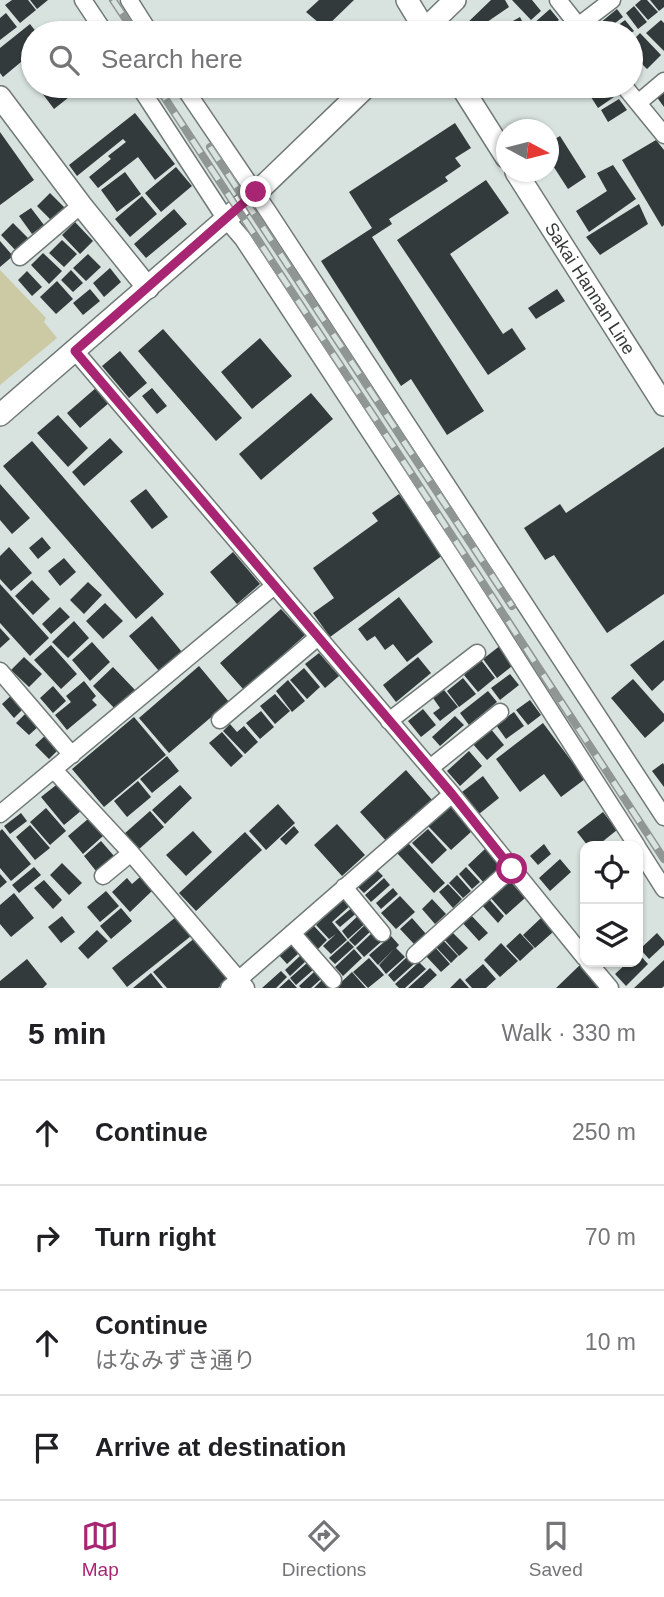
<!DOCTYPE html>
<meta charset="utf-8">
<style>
:root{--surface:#fff;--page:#f2f2f2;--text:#202124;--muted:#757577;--line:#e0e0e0;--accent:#a72573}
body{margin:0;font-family:Arial,"Noto Sans JP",sans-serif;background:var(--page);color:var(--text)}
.controls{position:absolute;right:21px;bottom:21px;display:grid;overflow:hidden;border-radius:14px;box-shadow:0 2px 5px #0004}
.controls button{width:63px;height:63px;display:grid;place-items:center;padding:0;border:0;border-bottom:2px solid var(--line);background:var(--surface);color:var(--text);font:35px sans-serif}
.compass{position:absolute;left:496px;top:119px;width:63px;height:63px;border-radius:50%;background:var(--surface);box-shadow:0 2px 5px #0004;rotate:97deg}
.stop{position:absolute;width:21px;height:21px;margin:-16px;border:5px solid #a72573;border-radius:50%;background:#fff}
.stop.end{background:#a72573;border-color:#fff;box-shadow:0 2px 7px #0008}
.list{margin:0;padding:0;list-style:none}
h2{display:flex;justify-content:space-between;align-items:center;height:91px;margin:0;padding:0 28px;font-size:30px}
h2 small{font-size:23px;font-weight:400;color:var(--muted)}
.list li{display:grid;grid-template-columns:46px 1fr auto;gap:21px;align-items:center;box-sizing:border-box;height:105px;padding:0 28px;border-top:2px solid var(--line)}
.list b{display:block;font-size:26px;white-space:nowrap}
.list p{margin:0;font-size:23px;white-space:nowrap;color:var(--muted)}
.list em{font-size:23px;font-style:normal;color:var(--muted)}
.icon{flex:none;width:38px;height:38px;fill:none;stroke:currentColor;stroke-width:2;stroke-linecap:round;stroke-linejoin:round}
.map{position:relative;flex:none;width:664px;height:988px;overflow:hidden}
.search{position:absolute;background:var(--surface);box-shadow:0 2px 5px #0004;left:21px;right:21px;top:21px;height:77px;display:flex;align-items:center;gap:18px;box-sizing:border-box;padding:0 24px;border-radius:38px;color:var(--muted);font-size:26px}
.sheet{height:511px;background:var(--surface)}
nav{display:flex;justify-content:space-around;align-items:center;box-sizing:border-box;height:98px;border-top:2px solid var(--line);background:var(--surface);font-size:19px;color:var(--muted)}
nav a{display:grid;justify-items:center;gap:4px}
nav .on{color:var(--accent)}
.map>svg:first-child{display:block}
</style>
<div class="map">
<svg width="664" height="988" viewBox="0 0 664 988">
<rect width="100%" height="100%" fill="#d8e2df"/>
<path fill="#cbcaa5" d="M0 270 46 318 44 322 57 338 0 385Z"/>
<path fill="#323a3b" d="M12 0H28L36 10 20 23 5 5Z
M30 0H48L37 9Z
M319 0H354L325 28 306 12Z
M491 0H505L509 7 471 33H466L462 28Z
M512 0H532L541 11 531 20Z
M641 0H647L658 12 648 20 635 5Z
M650 0H664V7L659 11Z
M634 6 647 22 638 29 626 13Z
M550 9 559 20 541 33 533 24Z
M617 9 623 17 606 30 600 23Z
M6 13 17 27 0 40V18Z
M520 17 528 33H498L497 30Z
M625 20 634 31 631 33H616L613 29Z
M661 20 664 23V51L646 33Z
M30 24 37 33H33V52L3 77 0 73V48Z
M567 26 573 33H559Z
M640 33 661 55 647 69 631 53V42Z
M44 86H83L54 109 39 89Z
M248 86H269L258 97Z
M607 86 614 97 598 108 591 97Z
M664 90V107L656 96Z
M619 99 627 110 608 122 601 110Z
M135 113 175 164 155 180 138 157 98 188 89 177 111 159 108 156 126 142 123 139 77 176 69 165Z
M455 123 471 148 455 158 461 166 445 177 448 181 389 219 392 224 372 237 484 411 447 435 411 379 401 386 321 261 372 228 349 192Z
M0 132 34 180 0 205Z
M560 136 586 177 568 189 548 158V143Z
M656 140 664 150V225L662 227 622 160Z
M613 165 636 199 589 232 576 211 607 191 597 173Z
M176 167 192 186 161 212 145 193Z
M125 172 141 194 117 212 101 190Z
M486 180 509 213 450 254 503 334 512 328 526 349 488 375 397 240Z
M50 193 65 208 52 221 37 206Z
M142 196 157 214 130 237 115 219Z
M639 204 648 224 600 255 586 237Z
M31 208 44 225 32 234 19 216Z
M174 209 187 224 146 258 134 244Z
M75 222 93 241 80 254 62 235Z
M13 223 31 241 18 253 1 235Z
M62 240 77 254 64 267 49 253Z
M0 241 13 256 0 267Z
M43 253 62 271 49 284 31 265Z
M88 254 101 267 86 281 73 268Z
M110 268 121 282 104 297 93 283Z
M71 270 83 283 73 292 61 280Z
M27 271 42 287 32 296 18 280Z
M57 281 73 299 56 314 40 297Z
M90 289 100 301 83 315 73 303Z
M557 289 565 301 536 319 528 308Z
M163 329 242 418 216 441 138 351Z
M260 338 292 376 252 409 221 372Z
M120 351 147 383 129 398 102 366Z
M97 387 110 402 80 428 67 413Z
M152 388 167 406 157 414 142 396Z
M311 393 333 419 261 480 239 454Z
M58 415 88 448 68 467 37 433Z
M110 438 123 452 84 486 72 472Z
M32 441 164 594 136 619 3 466Z
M664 447V594L607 633 554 555 545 560 524 528 560 504 566 513Z
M0 484 30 518 12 534 0 520Z
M146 489 168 517 152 529 130 501Z
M399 494 443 555 330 637 313 613 334 598 313 568 378 521 372 513Z
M42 537 51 548 38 559 29 548Z
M9 547 32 573 11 591 0 579V556Z
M233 552 260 584 237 604 210 572Z
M64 558 76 572 60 586 48 571Z
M32 580 50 599 33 615 15 596Z
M88 582 102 595 84 614 70 600Z
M0 584 49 638 30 656 0 623Z
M399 597 433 642 407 662 393 644 385 650 375 636 367 641 358 629Z
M105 603 123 621 103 639 86 621Z
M60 607 70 617 51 634 42 624Z
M281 609 305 635 244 690 220 663Z
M152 616 182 652 159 671 129 636Z
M74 621 89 638 68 658 52 642Z
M0 628 10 639 0 648Z
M664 640V680L652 691 630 665Z
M92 642 110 662 90 681 72 660Z
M51 645 77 674 61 689 34 660Z
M501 645 516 663 497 678 483 659Z
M319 653 339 676 325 688 305 664Z
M24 657 42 674 29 687 11 670Z
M418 657 431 673 396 702 383 685Z
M481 660 495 678 478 692 464 675Z
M199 666 229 702 169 753 139 718Z
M113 667 136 691 117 711 93 686Z
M304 668 320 687 307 699 290 680Z
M510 674 519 685 500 700 491 688Z
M463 678 476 694 459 707 447 691Z
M633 679 664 714V721L645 738 611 698Z
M288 680 305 701 292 712 276 691Z
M84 681 96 696 92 700 97 705 67 730 55 715 71 702 66 696Z
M53 686 66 701 53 713 40 698Z
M444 690 458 707 440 721 433 713 440 708 433 698Z
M488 691 497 702 469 725 460 713Z
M15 692 27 705 14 718 2 704Z
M275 694 290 711 275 724 260 706Z
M530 700 541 715 528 725 516 710Z
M423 709 436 725 421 737 408 721Z
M261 711 274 727 260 739 246 723Z
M27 712 40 725 29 735 16 723Z
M514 712 524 726 506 739 496 725Z
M455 716 464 725 440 746 432 737Z
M134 717 166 755 104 807 72 769Z
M543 723 585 779 561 797 544 774 520 792 496 759Z
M230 724 237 732 244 726 258 742 245 754 223 731Z
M490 728 504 745 487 760 472 743Z
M222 732 243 756 231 767 209 743Z
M48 733 61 747 49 759 35 745Z
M469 751 482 766 460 786 447 771Z
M167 756 179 771 152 793 140 779Z
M663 763 664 765V787L652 771Z
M406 770 433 801 388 843 360 812Z
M483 776 499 798 479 814 462 792Z
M138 781 151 797 127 817 114 801Z
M60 782 82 810 64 825 41 797Z
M180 785 192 798 165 824 152 810Z
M278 804 295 823 266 850 249 831Z
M450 806 472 831 451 850 428 826Z
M46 808 66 831 50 845 30 822Z
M150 811 164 827 138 850 124 834Z
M603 812 617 830 597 846H588L577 832Z
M21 813 27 821 10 834 4 826Z
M88 819 103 836 83 854 68 836Z
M337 824 365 855 342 876 314 845Z
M30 825 50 848 35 860 16 837Z
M294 826 299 832 286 845 280 839Z
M2 829 31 864 11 881 0 868V831Z
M428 829 447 850 432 864 412 843Z
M193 831 212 852 186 876 166 855Z
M245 832 262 850 196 911 179 893Z
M101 841 114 856 96 871 84 856Z
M408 843 445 883 434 893 397 853Z
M544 844 551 854 538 865 530 856Z
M485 849 501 867 484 883 468 865Z
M560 859 571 872 550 891 539 878Z
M62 863 82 883 69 895 50 875Z
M34 867 41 875 19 893 12 885Z
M466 867 480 882 472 889 459 874Z
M376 869 383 876 364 893 357 886Z
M0 874 7 882 0 888Z
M457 875 471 891 463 898 449 883Z
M140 877 153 890 130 912 112 892 127 878 132 884Z
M384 878 390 885 371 902 365 895Z
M508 879 525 898 506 915 489 896Z
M44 880 62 900 53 909 34 888Z
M448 884 462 899 453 908 439 892Z
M393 888 398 894 381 909 376 903Z
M106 891 119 906 100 922 87 907Z
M14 893 34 918 11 937 0 924V905Z
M346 896 353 903 332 922 347 940 331 954 323 946 336 934 329 939 316 925Z
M400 896 415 912 396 929 381 913Z
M488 898 504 916 498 923 481 904Z
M432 899 446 914 435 924 422 909Z
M354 906 359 911 340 927 335 922Z
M121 908 132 921 111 939 100 926Z
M468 912 488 933 479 941 460 920Z
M361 913 368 921 348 939 342 931Z
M62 916 75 932 61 943 48 927Z
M176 917 191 936 127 987 112 968Z
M412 918 426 934 414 944 400 929Z
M541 918 553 932 535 948 523 935Z
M367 923 373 929 355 946 349 940Z
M314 926 327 940 317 950 304 935Z
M97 930 108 941 88 959 78 948Z
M451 931 468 948 459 956 443 938Z
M373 932 382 941 364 957 356 948Z
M520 933 534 948 520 961 506 946Z
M657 933 664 941V945L649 959 640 949Z
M391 936 399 945 396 948 405 957 386 974 379 965 394 949 378 965 369 955Z
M196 937 230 978 218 988H167L153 972Z
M442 939 458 956 451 963 435 946Z
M348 941 354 947 335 964 329 958Z
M290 943 299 953 287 964 278 954Z
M501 943 518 961 500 977 484 960Z
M434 946 450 964 441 972 425 955Z
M354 949 362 958 343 976 335 967Z
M638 953 648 964 626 986 615 974 628 962H638Z
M301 955 306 961 290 976 285 970Z
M407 957 414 964 394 982 388 975Z
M369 958 384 975 368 988 353 972Z
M27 959 47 984 43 988H0V981Z
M664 960V986L662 988H634Z
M419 962 426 969 405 988H399L395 984Z
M307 963 313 970 296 985 290 978Z
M483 964 496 979 486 988H472L465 980Z
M581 964 600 988H556Z
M430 968 437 975 423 988H408Z
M281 971 287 977 276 988H262Z
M314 972 321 979 311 988H301L299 986Z
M352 972 366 988H335Z
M151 973 163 988H133Z
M460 978 469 988H450Z
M289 979 297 988H279Z
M322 980 329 988H314Z"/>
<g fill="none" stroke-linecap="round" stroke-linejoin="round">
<g stroke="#707976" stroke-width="19">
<path id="street" d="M83 0 105 33
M129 0 150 33
M558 0 584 33
M578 26 612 0
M139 86 225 218 243 239 450 554 637 846
M183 86 269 213 664 817
M624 86 664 135
M638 103 664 81
M20 257 81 205
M75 351 452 794 585 958
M0 671 72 755
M220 720 318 637
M389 721 477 653
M430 768 500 712
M54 770 131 853 246 988
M0 814 274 586
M638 848 664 889
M103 876 131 853
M344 887 382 933
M292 933 333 980
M415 955 512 868
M588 962 610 988
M229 988 452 794"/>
</g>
<g stroke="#707976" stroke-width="24">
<g id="secondary">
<path d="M407 0 427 33"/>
<path d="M421 33 455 0"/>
<path d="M461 86 506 157"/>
<path d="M0 97 81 205 148 288"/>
<path id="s1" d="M516 172 664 405"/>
<path d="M0 415 256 193 367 86"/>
</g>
</g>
<use href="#street" stroke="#fff" stroke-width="16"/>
<use href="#secondary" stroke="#fff" stroke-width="21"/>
<g stroke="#8f9694" stroke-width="8">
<path id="rail" d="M113 0 135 33
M157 86 664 859
M210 147 512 606"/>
</g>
<use href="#rail" stroke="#d8e2df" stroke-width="5" stroke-dasharray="16" stroke-linecap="butt"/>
</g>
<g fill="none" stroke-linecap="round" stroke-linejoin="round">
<path stroke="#a72573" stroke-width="9" d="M256 192 75 351 452 794 512 869"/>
</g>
<g text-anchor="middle" stroke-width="7" stroke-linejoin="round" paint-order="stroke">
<g font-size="18" fill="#353938" stroke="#d8e2df">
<text dy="6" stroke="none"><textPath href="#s1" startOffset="138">Sakai Hannan Line</textPath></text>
</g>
</g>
</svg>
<div class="controls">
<button><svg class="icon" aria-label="locate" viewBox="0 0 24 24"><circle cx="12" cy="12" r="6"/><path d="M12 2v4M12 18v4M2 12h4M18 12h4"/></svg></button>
<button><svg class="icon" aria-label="layers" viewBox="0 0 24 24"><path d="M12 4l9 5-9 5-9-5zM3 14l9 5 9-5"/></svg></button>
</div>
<svg class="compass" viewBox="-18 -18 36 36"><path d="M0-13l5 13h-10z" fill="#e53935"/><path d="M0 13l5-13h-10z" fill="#757577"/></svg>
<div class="stop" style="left:512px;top:869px"></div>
<div class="stop end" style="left:256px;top:192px"></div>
<div class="search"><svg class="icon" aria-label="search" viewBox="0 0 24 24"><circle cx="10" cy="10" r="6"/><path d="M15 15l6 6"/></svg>Search here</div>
</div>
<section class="sheet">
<h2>5 min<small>Walk · 330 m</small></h2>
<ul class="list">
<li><svg class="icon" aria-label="ahead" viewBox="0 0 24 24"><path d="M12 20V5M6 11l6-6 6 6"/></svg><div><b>Continue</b></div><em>250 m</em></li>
<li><svg class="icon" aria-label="right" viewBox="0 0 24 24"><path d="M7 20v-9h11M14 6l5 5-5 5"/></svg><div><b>Turn right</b></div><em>70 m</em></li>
<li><svg class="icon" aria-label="ahead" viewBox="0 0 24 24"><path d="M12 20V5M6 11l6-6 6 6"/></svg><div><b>Continue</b><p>はなみずき通り</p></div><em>10 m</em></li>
<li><svg class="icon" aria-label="arrive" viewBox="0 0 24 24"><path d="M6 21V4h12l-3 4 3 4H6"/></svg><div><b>Arrive at destination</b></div></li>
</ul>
</section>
<nav>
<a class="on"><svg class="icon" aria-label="map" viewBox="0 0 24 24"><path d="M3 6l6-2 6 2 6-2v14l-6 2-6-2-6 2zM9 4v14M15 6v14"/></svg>Map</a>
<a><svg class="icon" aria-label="directions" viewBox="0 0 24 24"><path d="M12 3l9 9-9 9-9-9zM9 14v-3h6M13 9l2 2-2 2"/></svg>Directions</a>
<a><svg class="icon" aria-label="saved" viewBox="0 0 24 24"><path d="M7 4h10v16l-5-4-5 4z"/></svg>Saved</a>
</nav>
